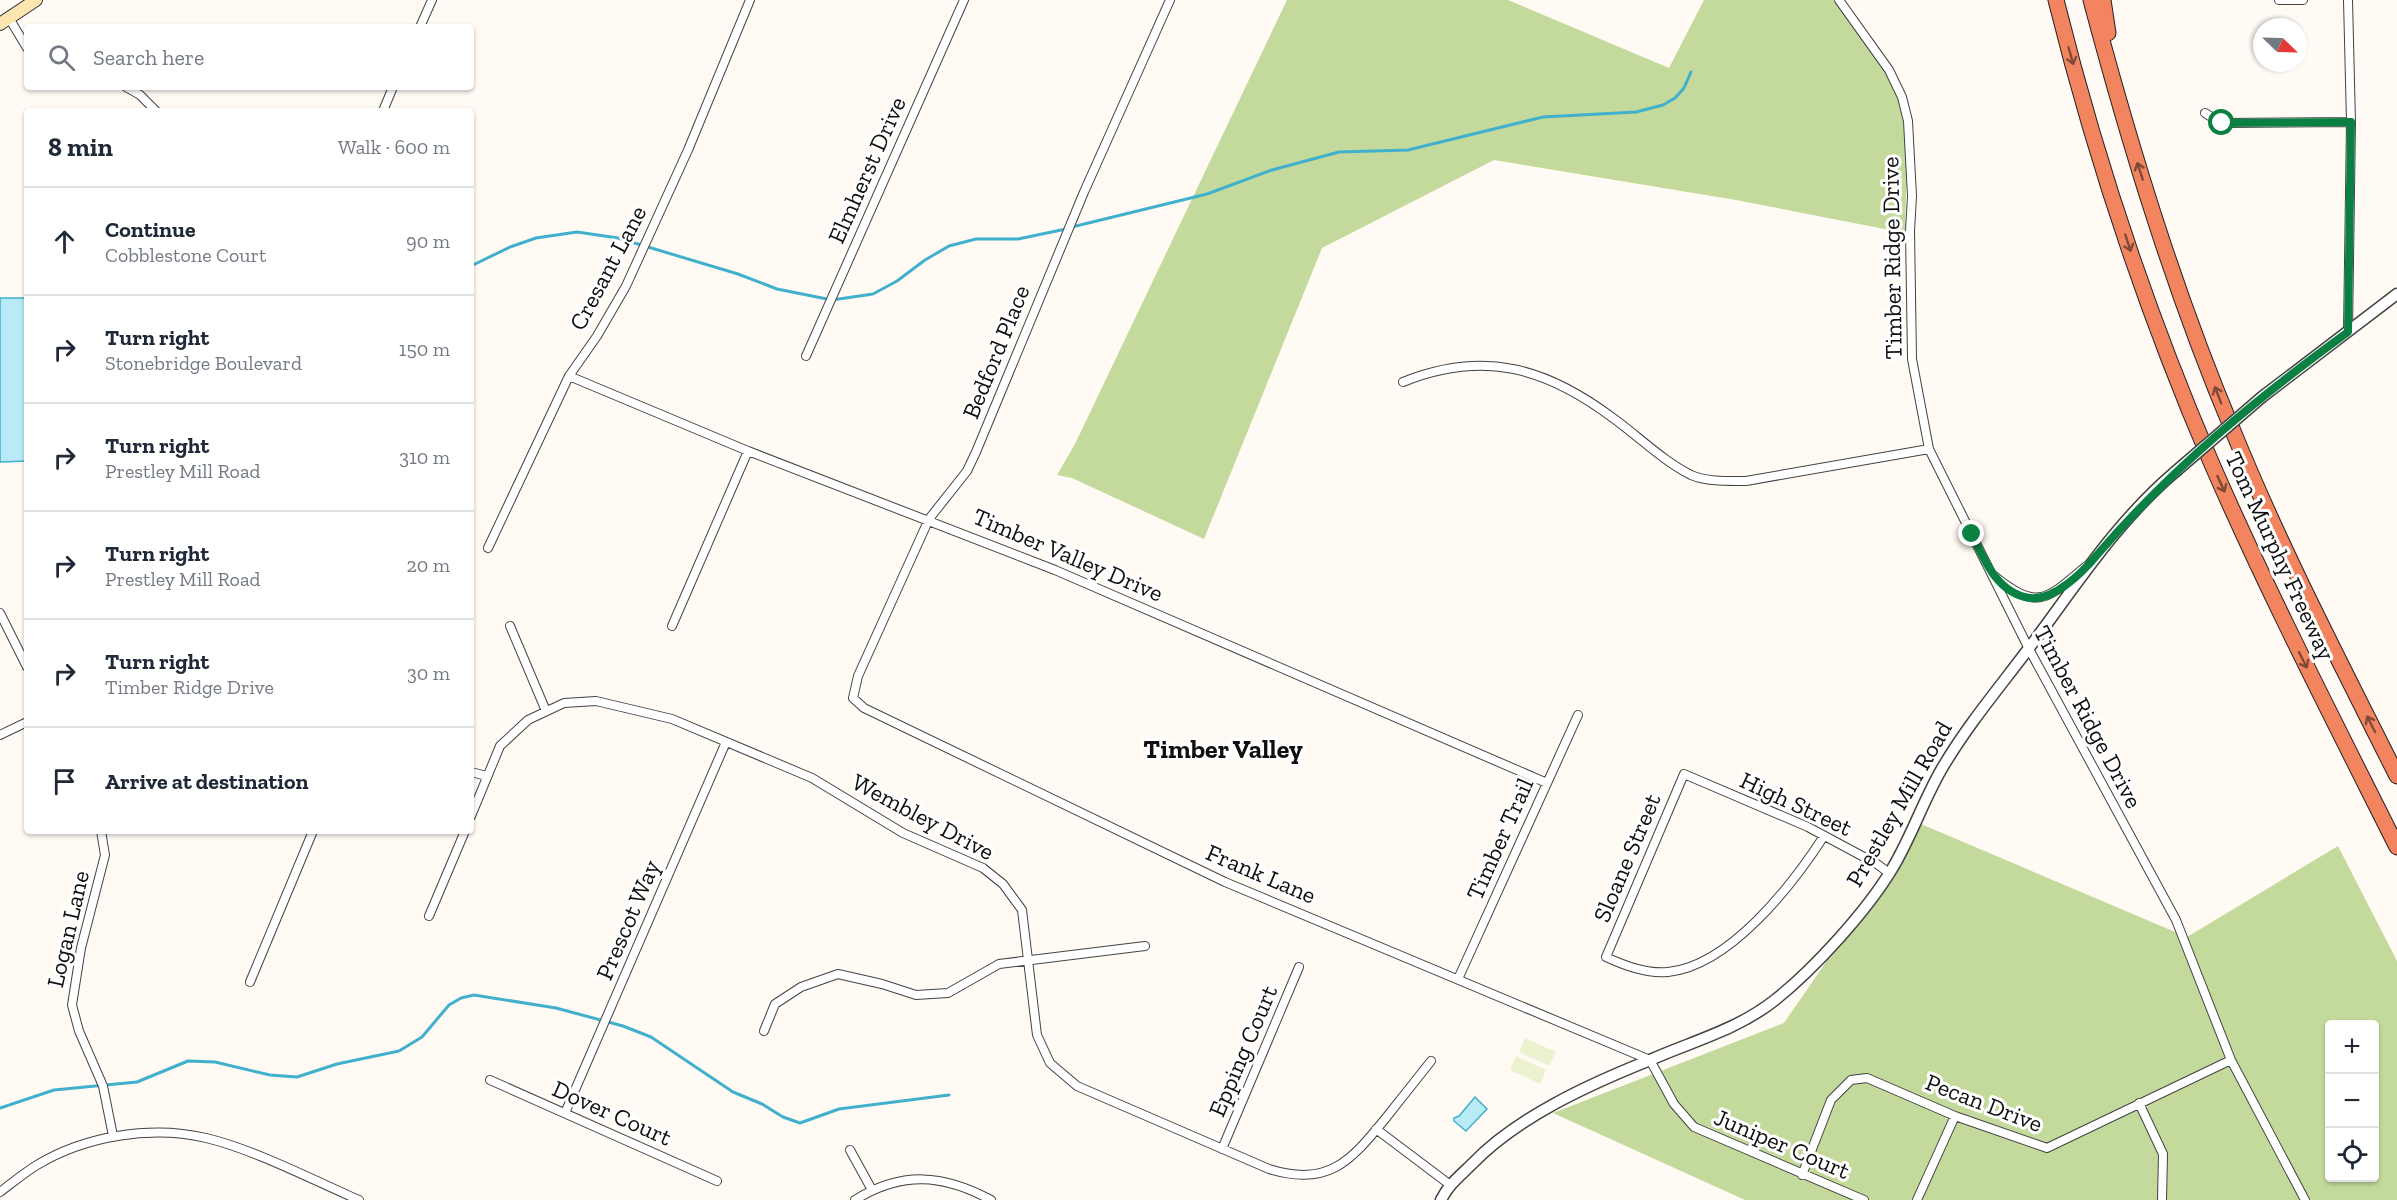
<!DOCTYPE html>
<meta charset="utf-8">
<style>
:root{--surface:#fff;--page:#f6f6f7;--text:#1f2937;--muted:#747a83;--line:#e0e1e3}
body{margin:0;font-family:"Zilla Slab",serif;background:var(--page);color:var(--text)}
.controls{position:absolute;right:18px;bottom:18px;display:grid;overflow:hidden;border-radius:6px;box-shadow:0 2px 4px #0004}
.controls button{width:54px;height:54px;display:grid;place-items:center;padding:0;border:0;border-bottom:2px solid var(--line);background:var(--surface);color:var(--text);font:30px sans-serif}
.compass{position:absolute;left:2253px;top:18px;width:54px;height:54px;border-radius:50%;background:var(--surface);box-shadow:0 2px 4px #0004;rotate:113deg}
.stop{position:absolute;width:18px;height:18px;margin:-14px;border:4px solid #0b8043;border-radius:50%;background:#fff}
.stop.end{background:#0b8043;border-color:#fff;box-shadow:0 2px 6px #0008}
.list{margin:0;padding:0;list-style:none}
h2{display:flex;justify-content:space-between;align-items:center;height:78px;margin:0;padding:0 24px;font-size:26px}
h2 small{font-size:20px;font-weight:400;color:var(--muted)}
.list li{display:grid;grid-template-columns:39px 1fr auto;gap:18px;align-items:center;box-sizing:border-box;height:108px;padding:0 24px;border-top:2px solid var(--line)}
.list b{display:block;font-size:22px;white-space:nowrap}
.list p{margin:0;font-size:20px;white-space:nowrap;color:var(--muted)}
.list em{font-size:20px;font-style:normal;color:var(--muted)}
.icon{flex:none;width:33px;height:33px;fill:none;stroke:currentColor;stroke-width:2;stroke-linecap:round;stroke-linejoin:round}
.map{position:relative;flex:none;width:2397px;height:1200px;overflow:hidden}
.search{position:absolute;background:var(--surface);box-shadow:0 2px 4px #0004;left:24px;top:24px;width:450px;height:66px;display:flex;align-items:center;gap:15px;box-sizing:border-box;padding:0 21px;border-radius:6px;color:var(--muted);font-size:22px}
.panel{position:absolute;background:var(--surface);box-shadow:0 2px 4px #0004;left:24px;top:108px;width:450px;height:726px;border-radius:6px}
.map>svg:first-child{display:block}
</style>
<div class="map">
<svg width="2397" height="1200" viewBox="0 0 2397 1200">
<rect width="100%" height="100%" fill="#fffaf4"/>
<path fill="#c4da9c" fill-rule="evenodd" d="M1287 0H1508L1669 68 1704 0H1839L1889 70 1908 121 1905 233 1736 200 1494 160 1322 248 1204 539 1072 478 1057 475 1075 444Z
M1921 824 2187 937 2338 846 2397 961V1200H1745L1553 1113 1784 1023ZM2330 1024H2374V1178H2330Z"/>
<path fill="#ecf1cf" d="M1525 1038 1556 1052 1549 1066 1519 1052Z
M1516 1056 1546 1070 1540 1084 1510 1070Z"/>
<path fill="#b9ebf6" stroke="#41b0cc" stroke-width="1.5" d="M0 298H27V461L0 462Z
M1475 1097 1487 1109 1466 1131 1454 1121V1118L1459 1116Z"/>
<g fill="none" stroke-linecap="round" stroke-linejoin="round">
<path stroke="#41b0cc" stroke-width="3" d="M1072 227 1207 194 1272 170 1339 152 1408 150 1543 117 1636 112 1663 105 1675 98 1684 88 1691 72
M471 266 510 247 536 238 577 232 618 238 738 274 777 289 832 300 873 294 897 281 925 260 949 246 976 239H1018L1066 229
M0 1108 54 1090 137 1082 188 1061 215 1062 270 1075 297 1077 337 1064 399 1051 422 1037 449 1005 461 998 474 995 556 1008 623 1026 651 1037 733 1092 762 1104 783 1117 800 1123 839 1109 949 1095"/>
<g stroke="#434343" stroke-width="10">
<path id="minor" d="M1170 0 1084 192 976 452 967 471 929 519 858 676 853 698 864 708 1225 882 1650 1060 1674 1104 1694 1127 1864 1200
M1839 0 1889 70 1902 97 1908 121 1912 196 1910 231 1912 359 1929 449 2029 649 2176 920 2231 1060 2305 1200
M2279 0H2303
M9 18 27 48
M420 27 432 0
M126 87 140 95 156 111
M383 111 393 87
M2205 113 2221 123 2351 122
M2348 332 2351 122 2348 0
M806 356 964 0
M569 376 748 451 1055 570 1547 783
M1403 382C1483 350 1545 367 1613 418 1638 436 1663 461 1691 475 1707 482 1729 481 1746 481L1929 449
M488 548 569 376 597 336 626 286 688 150 750 0
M1994 576C2038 611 2046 600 2085 567
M0 613 27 667
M510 626 546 711
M672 626 748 451
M0 735 27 722
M471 772 487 776
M471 816 500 746 528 720 564 703 596 701 672 719 812 778 903 833 983 868 1003 884 1022 910 1037 1035 1050 1063 1077 1086 1269 1169C1328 1187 1350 1162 1385 1119 1400 1100 1416 1080 1431 1061
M101 831 105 855 81 948 72 1005 79 1031 103 1086 113 1136
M1824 836C1793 884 1730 966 1668 972 1647 974 1625 966 1606 957L1684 774 1808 827 1877 864 1889 873
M429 916 465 831
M1458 979 1578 715
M250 982 313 831
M764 1031 775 1004 801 987 838 974 882 984 916 995 948 993 999 964 1145 946
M490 1080 717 1181
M2139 1103 2163 1154 2162 1200
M565 1113 726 742
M1376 1129 1449 1184
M1222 1149 1299 967
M850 1150 872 1190
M1802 1175 1831 1100 1851 1080 1867 1078 1955 1116 2047 1148 2231 1060
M0 1192C12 1183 24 1173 37 1165 85 1136 151 1125 206 1138 253 1149 313 1180 359 1200
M855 1200C902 1171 943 1174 991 1200
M1917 1200 1955 1116"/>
</g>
<g stroke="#434343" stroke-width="13">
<path id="tertiary" d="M2262 397 2397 294
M1441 1200C1449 1184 1459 1177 1472 1164 1517 1117 1590 1084 1650 1060 1693 1041 1737 1030 1775 1000 1814 969 1866 912 1892 869 1912 836 1924 798 1944 765 1970 722 1999 688 2029 648 2075 587 2116 522 2175 472"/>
</g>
<g stroke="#323232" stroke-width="14">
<path id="secondary" d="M0 24 36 0"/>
</g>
<g stroke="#212121" stroke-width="17">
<path id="motorway" d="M2056 0C2095 157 2147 313 2211 462 2268 593 2333 719 2397 847
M2091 0C2130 146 2174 291 2233 431 2281 549 2340 662 2397 776
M2103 0 2108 33"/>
</g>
<use href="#minor" stroke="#fff" stroke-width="8"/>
<use href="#tertiary" stroke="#fff" stroke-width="10"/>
<use href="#secondary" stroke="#fde6b0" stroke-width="12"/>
<use href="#motorway" stroke="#f2855f" stroke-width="15"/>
<g stroke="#434343" stroke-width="13" stroke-linecap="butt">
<path id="tertiary-bridge" d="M2175 472 2262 397"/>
</g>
<use href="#tertiary-bridge" stroke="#fff" stroke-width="10"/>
</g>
<defs><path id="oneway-shaft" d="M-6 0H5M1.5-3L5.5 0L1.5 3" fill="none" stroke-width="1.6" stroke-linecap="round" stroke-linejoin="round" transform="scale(1.5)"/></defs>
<g stroke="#814a38">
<use href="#oneway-shaft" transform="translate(2071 56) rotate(74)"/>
<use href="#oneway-shaft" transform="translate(2140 171) rotate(-108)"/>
<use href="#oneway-shaft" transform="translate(2128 243) rotate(72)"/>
<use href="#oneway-shaft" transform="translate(2218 395) rotate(-111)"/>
<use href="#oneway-shaft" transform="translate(2221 484) rotate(66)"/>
<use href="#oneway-shaft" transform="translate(2303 660) rotate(63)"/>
<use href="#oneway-shaft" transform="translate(2371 724) rotate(-117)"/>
</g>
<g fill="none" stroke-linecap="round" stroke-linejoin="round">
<path stroke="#0b8043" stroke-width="8" d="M1972 534C1984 559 1997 594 2030 598 2054 601 2083 572 2097 555 2172 468 2256 399 2348 332L2351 122 2222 123"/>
</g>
<g text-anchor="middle" stroke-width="6" stroke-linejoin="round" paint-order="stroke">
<g font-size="24" fill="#101010" stroke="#fff">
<text transform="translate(867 170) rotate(-66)" y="8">Elmherst Drive</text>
<text transform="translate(1892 258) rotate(-91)" y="8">Timber Ridge Drive</text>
<text transform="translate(608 268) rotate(-62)" y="8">Cresant Lane</text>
<text transform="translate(996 352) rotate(-68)" y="8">Bedford Place</text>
<text transform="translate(1068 555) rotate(23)" y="8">Timber Valley Drive</text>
<text transform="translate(2280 556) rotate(65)" y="8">Tom Murphy Freeway</text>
<text transform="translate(2088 717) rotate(62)" y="8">Timber Ridge Drive</text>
<text transform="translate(1796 804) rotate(25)" y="8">High Street</text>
<text transform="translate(1899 804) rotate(-60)" y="8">Prestley Mill Road</text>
<text transform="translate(923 817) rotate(28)" y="8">Wembley Drive</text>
<text transform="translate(1500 839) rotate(-66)" y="8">Timber Trail</text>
<text transform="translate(1627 858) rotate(-67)" y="8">Sloane Street</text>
<text transform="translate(1261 874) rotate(23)" y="8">Frank Lane</text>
<text transform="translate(628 920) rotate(-67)" y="8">Prescot Way</text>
<text transform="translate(68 929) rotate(-77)" y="8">Logan Lane</text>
<text transform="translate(1243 1051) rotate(-67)" y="8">Epping Court</text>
<text transform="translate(1984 1103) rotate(21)" y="8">Pecan Drive</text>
<text transform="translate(612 1113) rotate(24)" y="8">Dover Court</text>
<text transform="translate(1782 1144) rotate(23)" y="8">Juniper Court</text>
</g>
<g font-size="26" font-weight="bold" fill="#101010" stroke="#fff">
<text x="1223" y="758">Timber Valley</text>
</g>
</g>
</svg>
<div class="controls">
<button>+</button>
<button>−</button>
<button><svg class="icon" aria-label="locate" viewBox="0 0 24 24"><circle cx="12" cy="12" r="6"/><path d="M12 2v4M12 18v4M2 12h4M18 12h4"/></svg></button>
</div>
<svg class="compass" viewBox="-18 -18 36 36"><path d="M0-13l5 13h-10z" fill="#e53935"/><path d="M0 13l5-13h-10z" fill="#747a83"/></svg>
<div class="stop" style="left:2222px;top:123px"></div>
<div class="stop end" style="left:1972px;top:534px"></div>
<div class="search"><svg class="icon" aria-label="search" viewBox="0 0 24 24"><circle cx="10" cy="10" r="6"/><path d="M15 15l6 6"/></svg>Search here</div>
<section class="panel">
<h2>8 min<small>Walk · 600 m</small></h2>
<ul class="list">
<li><svg class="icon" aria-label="ahead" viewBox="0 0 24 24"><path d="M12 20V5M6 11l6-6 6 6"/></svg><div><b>Continue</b><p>Cobblestone Court</p></div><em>90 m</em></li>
<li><svg class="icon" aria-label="right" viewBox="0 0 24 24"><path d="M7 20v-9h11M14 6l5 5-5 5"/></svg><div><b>Turn right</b><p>Stonebridge Boulevard</p></div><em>150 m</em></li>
<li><svg class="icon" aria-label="right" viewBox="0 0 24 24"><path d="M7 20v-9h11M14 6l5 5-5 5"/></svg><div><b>Turn right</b><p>Prestley Mill Road</p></div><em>310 m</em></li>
<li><svg class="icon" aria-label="right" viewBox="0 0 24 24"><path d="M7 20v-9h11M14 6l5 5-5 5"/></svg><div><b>Turn right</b><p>Prestley Mill Road</p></div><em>20 m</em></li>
<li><svg class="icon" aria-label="right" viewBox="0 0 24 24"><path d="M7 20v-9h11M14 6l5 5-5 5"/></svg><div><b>Turn right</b><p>Timber Ridge Drive</p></div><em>30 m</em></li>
<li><svg class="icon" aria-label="arrive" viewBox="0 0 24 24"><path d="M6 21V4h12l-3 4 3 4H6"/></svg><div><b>Arrive at destination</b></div></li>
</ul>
</section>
</div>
